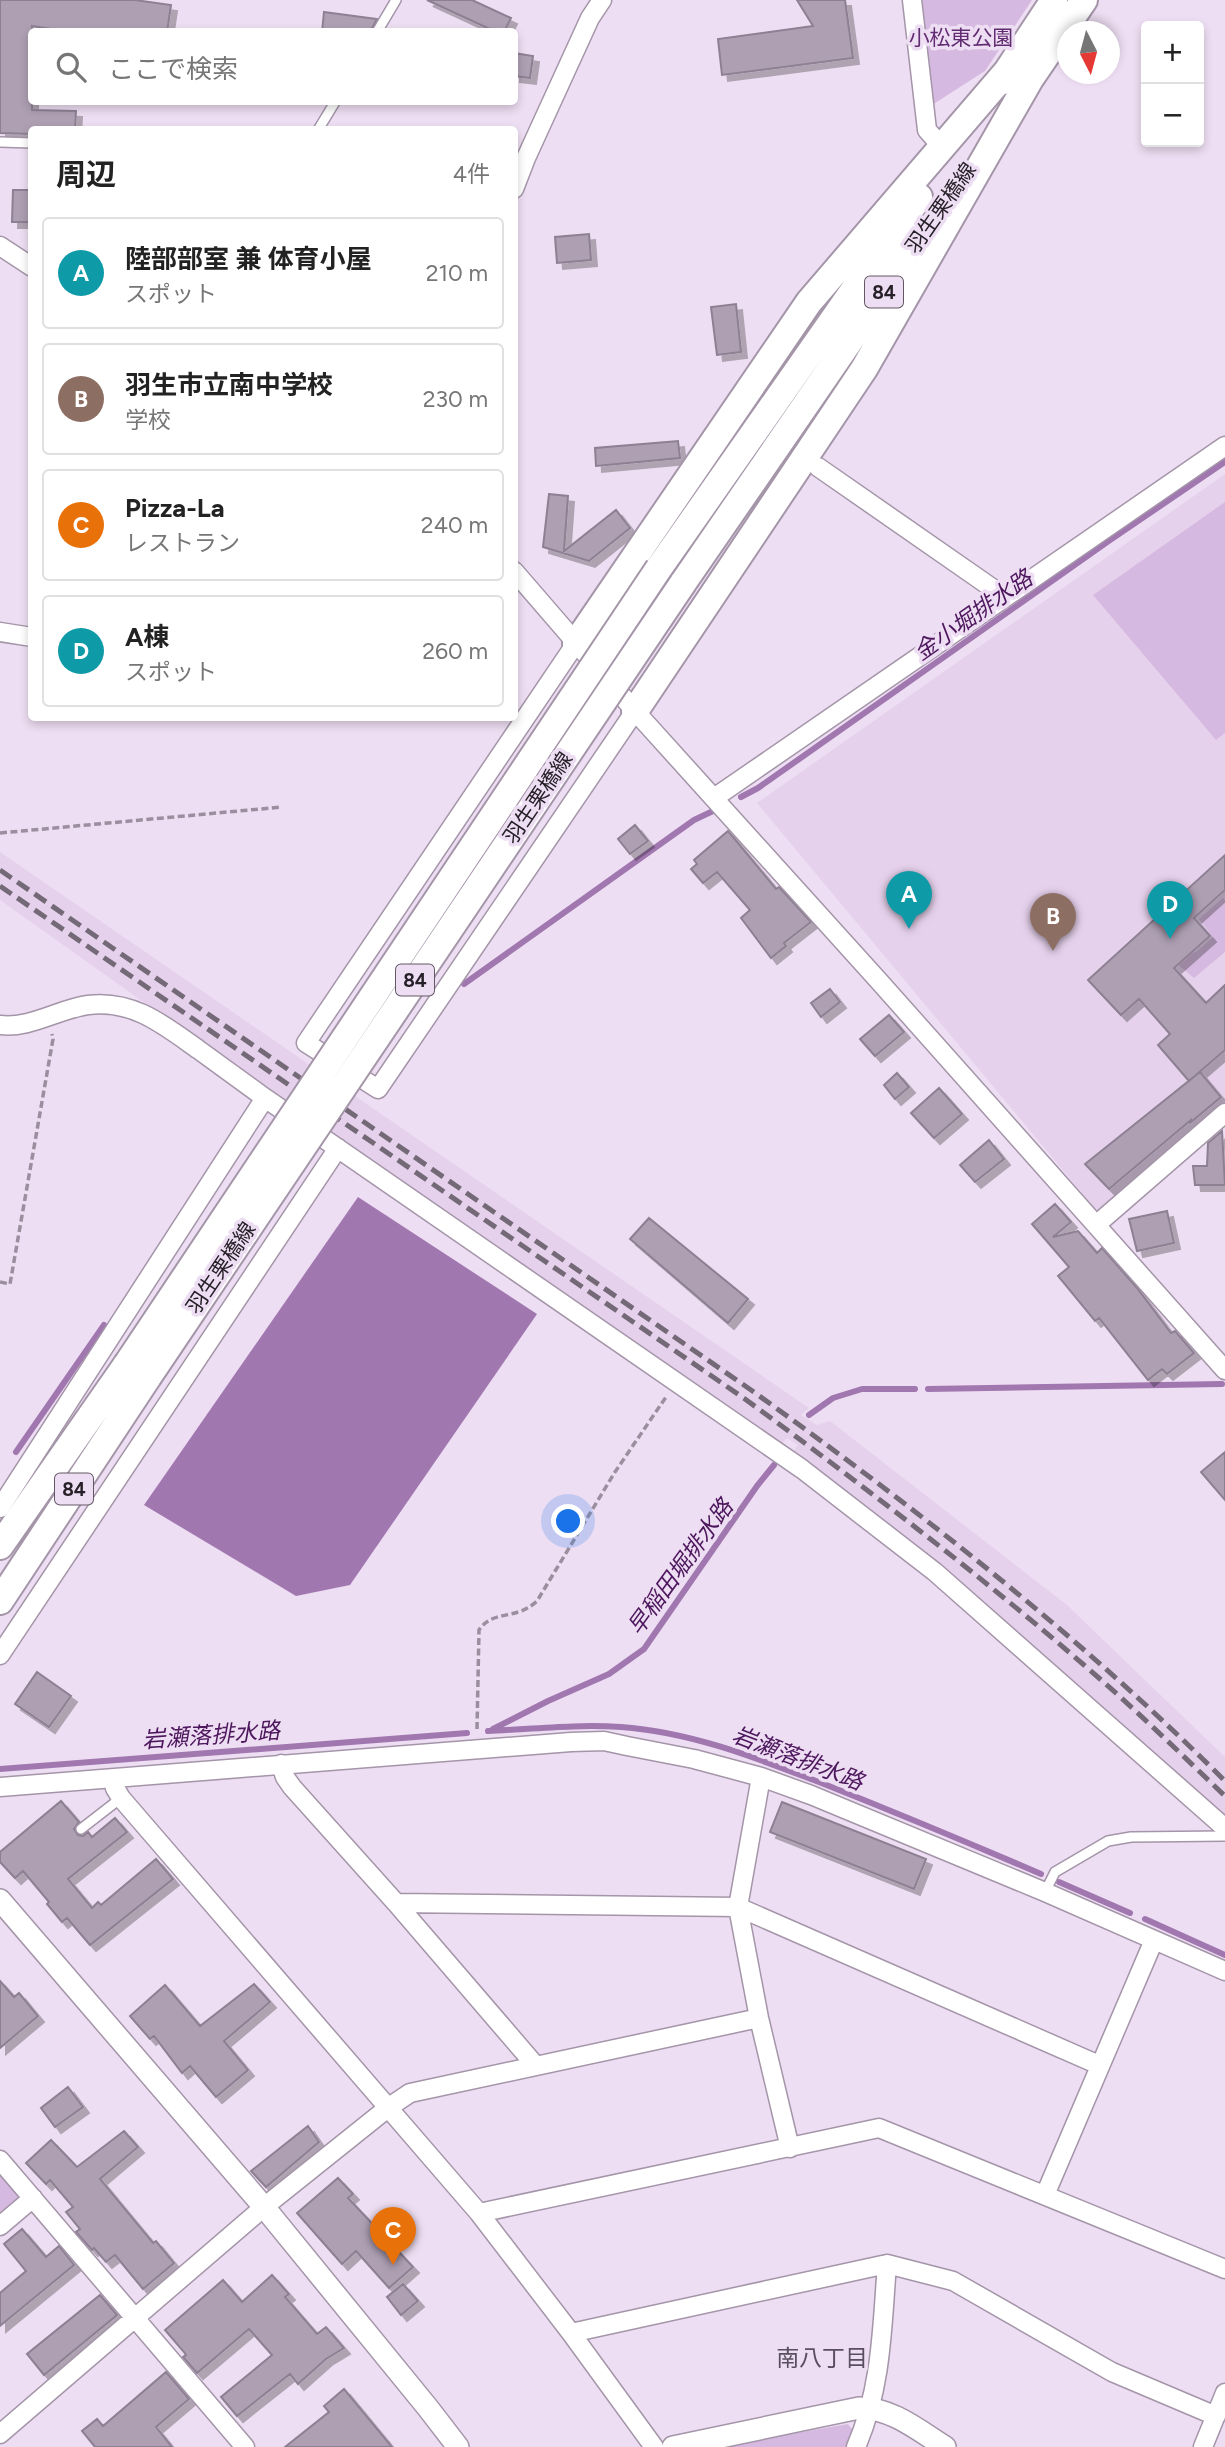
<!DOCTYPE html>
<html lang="ja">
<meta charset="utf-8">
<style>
:root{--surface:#fff;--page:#f2f2f2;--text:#222;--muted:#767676;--line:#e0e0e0;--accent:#d93025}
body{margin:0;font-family:Figtree,"Noto Sans JP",sans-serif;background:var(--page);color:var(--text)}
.controls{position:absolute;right:21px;top:21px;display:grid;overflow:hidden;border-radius:7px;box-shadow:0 4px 10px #0003}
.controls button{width:63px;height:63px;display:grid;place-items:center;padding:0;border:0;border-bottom:2px solid var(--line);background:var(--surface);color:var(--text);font:35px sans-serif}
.compass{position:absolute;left:1057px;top:21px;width:63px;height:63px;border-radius:50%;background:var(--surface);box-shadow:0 4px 10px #0003;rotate:174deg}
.you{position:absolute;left:569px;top:1522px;width:24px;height:24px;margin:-18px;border:5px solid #fff;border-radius:50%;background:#1a73e8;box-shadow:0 0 0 10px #1a73e833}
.badge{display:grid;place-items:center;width:46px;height:46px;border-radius:50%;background:var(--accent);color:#fff;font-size:23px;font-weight:700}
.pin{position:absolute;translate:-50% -58px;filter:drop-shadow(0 2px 4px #0008)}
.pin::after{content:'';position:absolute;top:37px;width:24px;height:21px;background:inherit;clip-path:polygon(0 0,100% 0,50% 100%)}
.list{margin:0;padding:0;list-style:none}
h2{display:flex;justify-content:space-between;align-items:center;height:91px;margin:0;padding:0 28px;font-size:30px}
h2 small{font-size:23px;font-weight:400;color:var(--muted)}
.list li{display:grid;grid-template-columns:46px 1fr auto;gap:21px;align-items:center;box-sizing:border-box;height:112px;margin:0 14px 14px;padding:0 14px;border:2px solid var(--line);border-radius:7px}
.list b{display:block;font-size:26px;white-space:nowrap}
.list p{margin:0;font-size:23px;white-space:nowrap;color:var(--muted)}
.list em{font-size:23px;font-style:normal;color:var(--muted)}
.icon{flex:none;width:38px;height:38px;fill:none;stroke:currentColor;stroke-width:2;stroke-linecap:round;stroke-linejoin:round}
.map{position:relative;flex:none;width:1225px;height:2447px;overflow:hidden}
.search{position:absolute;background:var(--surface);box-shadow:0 4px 10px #0003;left:28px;top:28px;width:490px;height:77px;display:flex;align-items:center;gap:18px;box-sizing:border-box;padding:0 24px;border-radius:7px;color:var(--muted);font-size:26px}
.panel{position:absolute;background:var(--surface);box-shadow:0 4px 10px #0003;left:28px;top:126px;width:490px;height:595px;border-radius:7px}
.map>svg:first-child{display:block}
</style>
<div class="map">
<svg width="1225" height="2447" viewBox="0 0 1225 2447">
<defs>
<filter id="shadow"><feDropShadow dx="6" dy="6" stdDeviation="0" flood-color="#0004"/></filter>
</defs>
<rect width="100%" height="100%" fill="#eedef3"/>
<path fill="#e6d1ec" d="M1225 474V1100L1097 1211 757 803Z
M0 852 809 1408 801 1415 817 1425 830 1421 1067 1605 1225 1757V1819L985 1605 792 1453 798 1445 787 1438 780 1446 267 1090 0 900Z"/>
<path fill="#d6b9e0" d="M920 0H1032L985 71 932 105Z
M1225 502V733L1216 740 1093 595Z
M1223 898 1225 900V952L1194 978 1170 958 1185 946 1196 952 1213 937 1199 919Z
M0 2170 22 2196 0 2215Z
M848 2424 855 2433 849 2447H717Z"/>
<path fill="#a177b0" d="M358 1197 537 1314 350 1585 296 1596 144 1505Z"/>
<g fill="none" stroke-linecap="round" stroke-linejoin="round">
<path stroke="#a177b0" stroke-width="6" d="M741 797 758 788 1110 540 1225 462
M464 984 694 820 713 811
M928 1389 1222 1384
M809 1415 833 1398 862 1389H915
M16 1452 104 1325
M493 1729 548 1701 609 1674 644 1649 757 1486 774 1465
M488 1731C532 1729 577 1724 621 1727 692 1732 759 1759 824 1784 897 1813 969 1843 1041 1874
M0 1769 467 1733
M1059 1882 1130 1913
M1145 1919 1225 1955"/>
</g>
<path fill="#ae9fb3" stroke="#8e8093" stroke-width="2" filter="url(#shadow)" d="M0 0H135L171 5 167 32H69L32 26V110L76 111 75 130H32V134L0 133Z
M427 0H472L511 18 504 32H496Z
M797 0H845L853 58 722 75 718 39 813 26Z
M324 12 377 19 370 32H322Z
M514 53 533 56 530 78 514 76Z
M13 190H32V222H12Z
M589 234 591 260 557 263 555 237Z
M736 304 741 352 717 355 711 307Z
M678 441 680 458 596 466 595 448Z
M549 494 568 496 564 551 616 510 630 528 589 561 543 547Z
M635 825 648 841 630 854 618 839Z
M728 831 776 889 779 887 811 922 784 943 786 946 771 958 741 918 750 910 717 872 703 883 691 869 697 864 694 860Z
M1225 855V890L1194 918 1210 936 1174 968 1206 1003 1225 985V1050L1189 1081 1158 1045 1170 1034 1139 999 1121 1015 1088 980Z
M830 989 840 1002 821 1017 811 1003Z
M889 1015 904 1032 875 1056 860 1039Z
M1200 1072 1221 1097 1191 1122V1120L1109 1189 1085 1164Z
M897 1073 909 1087 895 1099 884 1085Z
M939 1088 962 1114 934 1138 911 1113Z
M1222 1131 1225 1185H1195L1193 1166H1207L1208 1143Z
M989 1140 1004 1159 975 1182 960 1165Z
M1055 1204 1071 1222 1053 1237 1078 1231 1097 1253 1102 1248 1137 1288 1171 1333 1175 1331 1194 1353 1167 1374 1162 1369 1148 1380 1099 1318 1095 1321 1058 1276 1069 1267 1032 1224Z
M1167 1211 1174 1243 1137 1251 1129 1219Z
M649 1218 748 1299 728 1323 630 1239Z
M1225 1452V1500L1201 1472Z
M37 1672 71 1696 49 1727 15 1704Z
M61 1801 79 1822 74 1829 78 1835 83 1836 88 1832 92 1837 115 1818 127 1832 68 1879 92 1908 98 1902 101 1905 156 1859 173 1879 90 1945 67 1918 62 1922 47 1904 49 1902 23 1871 15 1878 0 1862V1852Z
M782 1802 926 1859 914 1889 770 1832Z
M0 1981 14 1997 19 1993 38 2016 0 2048Z
M254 1984 270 2002 224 2041 248 2070 216 2097 190 2066 182 2073 154 2036 150 2039 130 2016 165 1985 200 2026Z
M68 2087 83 2107 55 2127 41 2108Z
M308 2126 319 2142 266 2187 251 2171Z
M124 2131 138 2147 100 2179 153 2243 156 2241 174 2263 143 2289 115 2255 106 2262 94 2248 92 2250 76 2232 80 2229 66 2212 73 2207 50 2180 46 2184 26 2163 51 2140 77 2167Z
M338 2178 353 2194 348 2198 413 2267 389 2288 356 2251 342 2264 297 2213Z
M22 2229 46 2257 59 2246 74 2265 0 2326V2293L26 2271 4 2244Z
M272 2275 289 2294 285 2297 317 2334 326 2327 344 2348 326 2359 298 2384 290 2374 237 2416 221 2397 272 2355 249 2329 197 2373 183 2357 186 2355 184 2352 165 2330 223 2280 242 2302Z
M403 2284 418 2301 401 2315 387 2297Z
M100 2295 117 2315 44 2375 27 2354Z
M166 2372 189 2399 156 2427 172 2447H95L82 2431 97 2419 103 2426Z
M344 2389 392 2447H285L329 2412 324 2406Z"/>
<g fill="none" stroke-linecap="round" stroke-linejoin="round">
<g stroke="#a495a9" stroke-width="12">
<path id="service" d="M377 32 396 0
M318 130 335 102
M0 142 32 143
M81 1829 121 1798
M1045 1892 1055 1872 1108 1841 1131 1837 1225 1836"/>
</g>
<g stroke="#a495a9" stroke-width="21">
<path id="minor" d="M912 0 927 130 942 147
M514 189 526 158 590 18 602 0
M0 246 32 267
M818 467 1005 597
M514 571 635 711 878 980 1225 1370
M0 632 32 637
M576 643 306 1043 378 1089 635 711
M714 798 1225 446
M0 1025C29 1029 59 1009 88 1005 133 999 165 1026 199 1050 221 1066 243 1082 265 1098
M1096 1225 1225 1113
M0 1508 265 1098 802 1469 935 1572 1225 1828
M0 1655 338 1148
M281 1764 285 1777 292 1787 396 1903 738 1907 1099 2065
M761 1777 738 1907 759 2018 790 2148
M113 1779 115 1788 121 1798 479 2213 571 2333 654 2447
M0 1787 571 1742 604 1741 627 1746 694 1759 761 1777 811 1795 1045 1892 1225 1971
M396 1903 536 2066
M0 2160 245 2447
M1045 2195 1154 1940
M479 2213 879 2128 1225 2269
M0 2226 33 2198
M571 2333 887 2264 953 2281 1112 2372 1216 2416
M0 2434 264 2207 389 2107 410 2093 759 2018
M856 2447C882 2387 882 2327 887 2264
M1203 2447 1225 2393"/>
</g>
<g stroke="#a495a9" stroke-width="24">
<path id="tertiary" d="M0 1900 264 2207 428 2408 458 2447
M673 2447 859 2408C892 2408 918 2430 945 2447"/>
</g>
<g stroke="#a495a9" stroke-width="30">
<path id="primary" d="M1000 82 1054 0
M1024 88 1084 0
M659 568 919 197
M683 583 926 230
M576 643 809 302 1009 69
M635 711 864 369 1033 74
M0 1546 127 1364
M0 1601 148 1377"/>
</g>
<path stroke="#9b8f9f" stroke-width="3.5" stroke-dasharray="7 3.5" stroke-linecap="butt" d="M0 833 282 807
M0 1282 10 1284 53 1039 52 1034
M477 1729 479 1630C493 1609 516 1621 537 1601L615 1472 666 1397"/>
<use href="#service" stroke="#fff" stroke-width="9"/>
<use href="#minor" stroke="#fff" stroke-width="18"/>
<use href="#tertiary" stroke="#fff" stroke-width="21"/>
<use href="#primary" stroke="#fff" stroke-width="26"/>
<path stroke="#746a77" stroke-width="5" stroke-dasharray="14 7" stroke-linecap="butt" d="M0 870 751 1390C917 1509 1080 1636 1225 1781
M0 886 745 1399C861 1484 975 1571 1084 1665 1133 1707 1179 1752 1225 1796"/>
<g stroke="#a495a9" stroke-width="30" stroke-linecap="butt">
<path id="primary-bridge" d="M127 1364 659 568
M148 1377 683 583"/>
</g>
<use href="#primary-bridge" stroke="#fff" stroke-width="26"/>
</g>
<g text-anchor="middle" stroke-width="7" stroke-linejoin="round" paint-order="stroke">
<g fill="#eedef3" stroke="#625965" stroke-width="2">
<rect x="865" y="276.5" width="38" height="31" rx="5"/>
<rect x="396" y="964.5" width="38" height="31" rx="5"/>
<rect x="55" y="1473.5" width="38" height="31" rx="5"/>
</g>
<g font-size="19" font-weight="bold" fill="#262028">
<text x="884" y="299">84</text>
<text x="415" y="987">84</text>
<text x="74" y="1496">84</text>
</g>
<g font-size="21" fill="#612c72" stroke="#eedef3">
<text x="961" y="45">小松東公園</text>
</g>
<g font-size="21" fill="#262028" stroke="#eedef3">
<text transform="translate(941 208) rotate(-55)" y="7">羽生栗橋線</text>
<text transform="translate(538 798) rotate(-56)" y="7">羽生栗橋線</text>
<text transform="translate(221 1268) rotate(-56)" y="7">羽生栗橋線</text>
</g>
<g font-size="23" font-style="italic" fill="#4d175d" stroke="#eedef3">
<text transform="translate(973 615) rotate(-35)" y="8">金小堀排水路</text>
<text transform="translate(680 1567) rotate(-54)" y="8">早稲田堀排水路</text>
<text transform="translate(211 1735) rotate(-4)" y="8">岩瀬落排水路</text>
<text transform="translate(798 1758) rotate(21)" y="8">岩瀬落排水路</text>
</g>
<g font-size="23" fill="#5b4e60" stroke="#eedef3">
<text x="822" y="2366">南八丁目</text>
</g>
</g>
</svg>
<div class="controls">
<button>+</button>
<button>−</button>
</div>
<svg class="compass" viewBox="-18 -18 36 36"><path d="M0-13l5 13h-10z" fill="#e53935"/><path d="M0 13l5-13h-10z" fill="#767676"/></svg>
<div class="you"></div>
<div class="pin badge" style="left:909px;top:929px;background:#0f9aa8">A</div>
<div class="pin badge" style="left:1053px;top:951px;background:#8d6e63">B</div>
<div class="pin badge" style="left:393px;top:2265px;background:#e8710a">C</div>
<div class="pin badge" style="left:1170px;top:939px;background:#0f9aa8">D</div>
<div class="search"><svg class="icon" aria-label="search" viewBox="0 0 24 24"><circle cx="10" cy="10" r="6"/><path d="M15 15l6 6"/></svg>ここで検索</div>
<section class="panel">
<h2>周辺<small>4件</small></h2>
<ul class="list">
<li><span class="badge" style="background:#0f9aa8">A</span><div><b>陸部部室 兼 体育小屋</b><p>スポット</p></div><em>210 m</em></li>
<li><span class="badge" style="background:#8d6e63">B</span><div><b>羽生市立南中学校</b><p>学校</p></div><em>230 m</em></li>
<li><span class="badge" style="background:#e8710a">C</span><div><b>Pizza-La</b><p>レストラン</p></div><em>240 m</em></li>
<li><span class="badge" style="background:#0f9aa8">D</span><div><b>A棟</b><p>スポット</p></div><em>260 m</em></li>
</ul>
</section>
</div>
